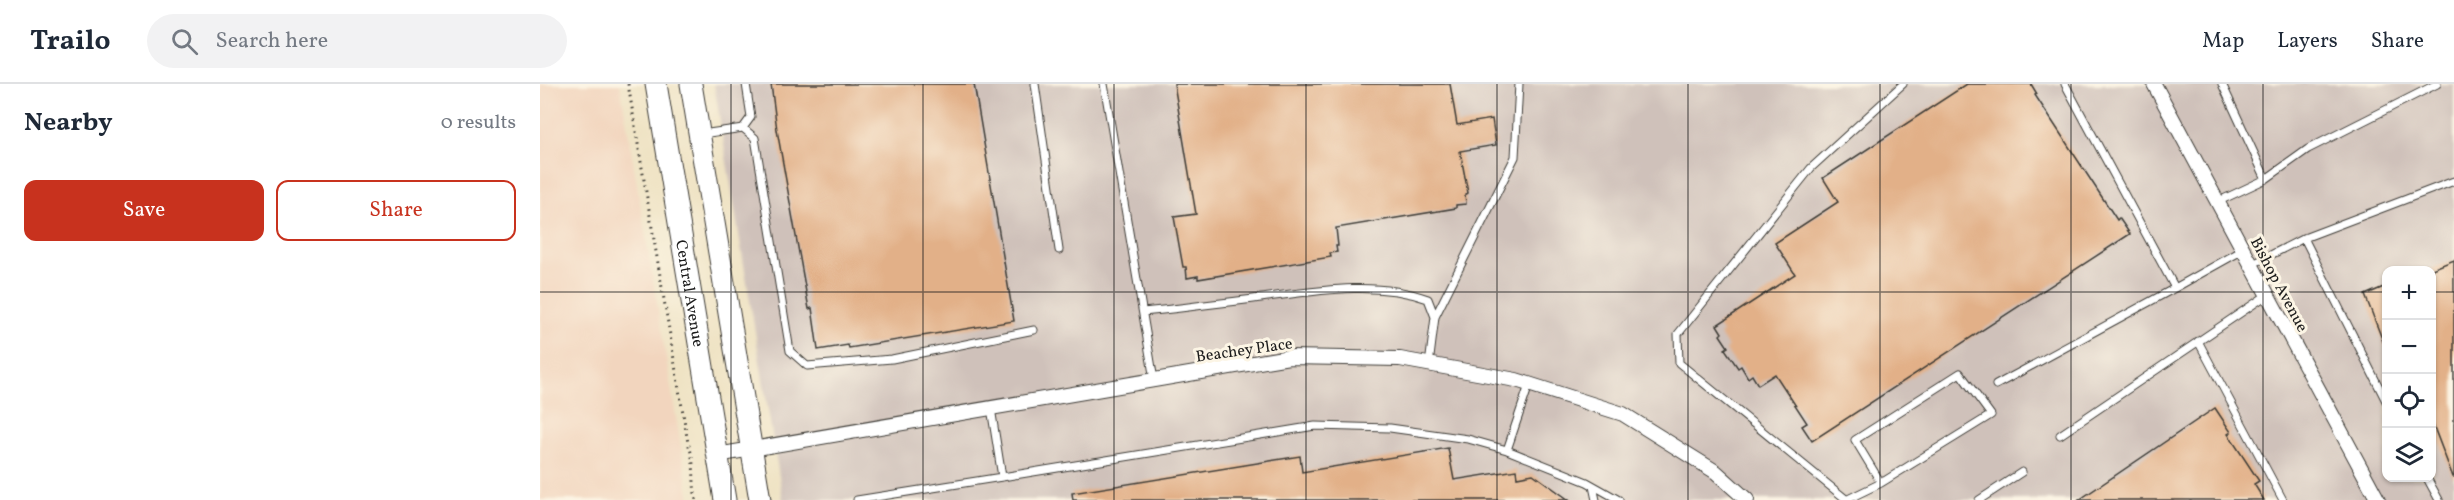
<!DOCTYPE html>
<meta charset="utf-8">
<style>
:root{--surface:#fff;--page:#f2f2f3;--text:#1f2937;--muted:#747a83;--line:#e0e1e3;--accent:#c8321e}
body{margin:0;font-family:Vollkorn,serif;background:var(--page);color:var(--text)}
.controls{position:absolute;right:18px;bottom:18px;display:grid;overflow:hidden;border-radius:12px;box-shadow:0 2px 4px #0004}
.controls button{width:54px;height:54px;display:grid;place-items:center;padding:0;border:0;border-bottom:2px solid var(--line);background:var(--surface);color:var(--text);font:30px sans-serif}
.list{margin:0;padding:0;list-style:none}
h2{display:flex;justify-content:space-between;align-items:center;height:78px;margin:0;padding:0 24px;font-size:26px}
h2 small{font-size:20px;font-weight:400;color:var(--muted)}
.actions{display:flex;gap:12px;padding:18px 24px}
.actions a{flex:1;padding:14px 0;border:2px solid var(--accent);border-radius:12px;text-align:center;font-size:21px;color:var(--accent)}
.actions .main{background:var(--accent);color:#fff}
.icon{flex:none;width:33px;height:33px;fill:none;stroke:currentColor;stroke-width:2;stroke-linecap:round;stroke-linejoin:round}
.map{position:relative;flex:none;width:1914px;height:416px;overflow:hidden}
header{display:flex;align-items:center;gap:36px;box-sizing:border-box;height:84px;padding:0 30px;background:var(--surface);border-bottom:2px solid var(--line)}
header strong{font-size:28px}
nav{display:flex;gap:33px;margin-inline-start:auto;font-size:21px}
.search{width:420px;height:54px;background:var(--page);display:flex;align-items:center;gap:15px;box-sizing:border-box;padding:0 21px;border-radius:33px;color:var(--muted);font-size:22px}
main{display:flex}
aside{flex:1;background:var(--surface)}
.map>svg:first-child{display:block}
</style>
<header>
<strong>Trailo</strong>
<div class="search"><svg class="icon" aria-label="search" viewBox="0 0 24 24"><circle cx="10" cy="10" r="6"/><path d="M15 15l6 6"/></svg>Search here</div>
<nav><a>Map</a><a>Layers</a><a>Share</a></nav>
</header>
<main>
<aside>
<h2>Nearby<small>0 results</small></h2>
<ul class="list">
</ul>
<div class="actions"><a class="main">Save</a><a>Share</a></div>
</aside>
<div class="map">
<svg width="1914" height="416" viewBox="0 0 1914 416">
<rect width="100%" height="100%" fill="#fcf5e5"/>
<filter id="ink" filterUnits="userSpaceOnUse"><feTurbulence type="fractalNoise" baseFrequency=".0167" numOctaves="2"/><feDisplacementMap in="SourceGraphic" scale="12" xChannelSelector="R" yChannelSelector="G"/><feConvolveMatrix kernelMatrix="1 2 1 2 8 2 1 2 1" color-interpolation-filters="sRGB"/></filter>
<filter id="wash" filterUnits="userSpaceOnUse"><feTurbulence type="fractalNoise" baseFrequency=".008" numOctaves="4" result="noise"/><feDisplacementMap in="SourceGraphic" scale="24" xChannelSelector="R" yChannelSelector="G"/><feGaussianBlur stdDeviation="1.35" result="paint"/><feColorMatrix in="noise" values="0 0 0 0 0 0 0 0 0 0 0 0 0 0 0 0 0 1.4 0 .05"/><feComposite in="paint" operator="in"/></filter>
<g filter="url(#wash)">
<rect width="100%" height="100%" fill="#efe3c4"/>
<path fill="#f2d5be" d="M0 0H80L150 416H0Z"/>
<path fill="#cfc1ba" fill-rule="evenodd" d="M174 0H1914V416H243ZM1846 186H1892V394H1846Z"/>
<g id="blocks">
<path fill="#e2b088" d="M231 0H434L474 237 309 264 308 261 278 266 272 224 269 225 237 46Z
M634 0H910L917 41 952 35 956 61 920 67 928 109 925 110 926 120 916 121V124L796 144 798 162H796L797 168 790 169 791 173 658 195V192L647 194 646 183H643L634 133 656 130Z
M1427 0H1491L1497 10 1495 11 1577 136 1579 134 1590 150 1272 357 1262 342 1267 339 1235 290 1218 301 1212 291 1208 294 1201 282 1198 284 1185 265 1188 263 1180 251 1182 249 1177 241 1255 190 1235 159 1298 118 1283 94Z
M1914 176V393H1913L1892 338V185Z
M1846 202V265L1825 211Z
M1675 324 1691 348 1688 350 1719 397 1714 400 1724 416H1539Z
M908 364 914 396 976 386 977 393 993 390 1029 416H533L532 409 760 372 762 388Z"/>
</g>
</g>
<g filter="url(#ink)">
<use href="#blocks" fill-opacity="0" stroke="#3c3a35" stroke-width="1.5"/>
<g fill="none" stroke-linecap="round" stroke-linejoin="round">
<g stroke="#3c3a35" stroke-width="9">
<path id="service" d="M495 0 519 166
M564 0 614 296
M1525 0 1635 204 1703 166
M1682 0 1726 95
M203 44 215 54 250 267 267 282 352 275 494 246
M162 50 203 44 211 33 206 0
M1677 118 1726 95 1768 65 1897 0
M1764 154 1914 97
M1711 181 1764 154 1846 317
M603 228C642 224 681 219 721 214 775 207 836 196 888 215L895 233
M1658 257 1743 416
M889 281 895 233 975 73 979 0
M1456 301 1635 204
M1520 351 1727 211
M967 366 1047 398 1079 416
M462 393 775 342 850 344 928 355 967 366 989 301
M1887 394 1899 416
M1053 402 1056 416
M1308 415 1341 399 1451 331 1420 289 1315 356 1341 399
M317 416 462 393 451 324
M1307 416 1139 279 1138 250 1271 84 1363 0
M1439 416 1482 388"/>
</g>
<g stroke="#3c3a35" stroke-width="16">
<path id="minor" d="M1614 0 1838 416
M177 371 749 273 860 275 976 296 1083 330 1176 388 1207 416"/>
</g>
<g stroke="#3c3a35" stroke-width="23">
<g id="primary">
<path id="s1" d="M116 0 185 416"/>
<path d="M151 0 220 416"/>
</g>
</g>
<path stroke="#3c3a35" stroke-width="3" stroke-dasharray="1.5 4.5" stroke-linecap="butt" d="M88 0 148 359C156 379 152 395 156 416"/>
<use href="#service" stroke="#fff" stroke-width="7"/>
<use href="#minor" stroke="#fff" stroke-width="14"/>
<use href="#primary" stroke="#fff" stroke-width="21"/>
</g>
</g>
<path fill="none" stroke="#1c1c1c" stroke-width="1.5" stroke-opacity="0.55" d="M191 0V416M383 0V416M574 0V416M766 0V416M957 0V416M1148 0V416M1340 0V416M1531 0V416M1723 0V416M0 208H1846M1892 208H1914"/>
<g text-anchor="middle" stroke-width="6" stroke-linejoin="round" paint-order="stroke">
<g font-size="16" fill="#1c1c1c" stroke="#fcf5e5">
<text transform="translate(1740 200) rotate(62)" y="6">Bishop Avenue</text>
<text dy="6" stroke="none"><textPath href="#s1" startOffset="212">Central Avenue</textPath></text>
<text transform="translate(704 265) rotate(-8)" y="6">Beachey Place</text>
</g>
</g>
</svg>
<div class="controls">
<button>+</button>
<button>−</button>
<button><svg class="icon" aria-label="locate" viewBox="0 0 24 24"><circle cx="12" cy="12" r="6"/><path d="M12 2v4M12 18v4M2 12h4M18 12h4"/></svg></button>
<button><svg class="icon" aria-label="layers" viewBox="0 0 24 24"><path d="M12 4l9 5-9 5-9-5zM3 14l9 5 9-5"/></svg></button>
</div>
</div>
</main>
